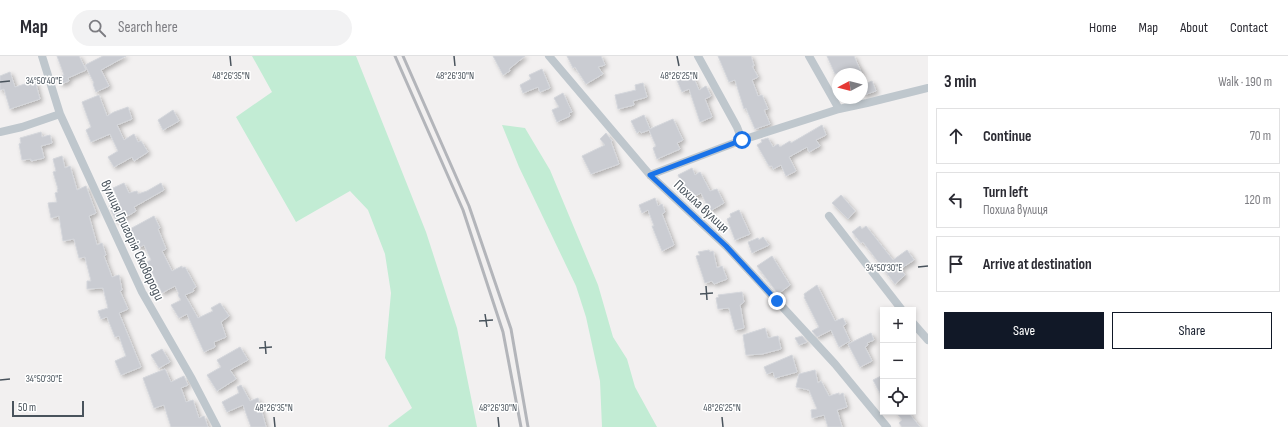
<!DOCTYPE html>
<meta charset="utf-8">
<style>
:root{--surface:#fff;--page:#f2f2f3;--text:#2b2b33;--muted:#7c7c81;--line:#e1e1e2;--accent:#111827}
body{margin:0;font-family:"Sofia Sans Condensed",sans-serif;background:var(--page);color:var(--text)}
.controls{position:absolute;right:12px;bottom:12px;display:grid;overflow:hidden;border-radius:0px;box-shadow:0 2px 6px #0003}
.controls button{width:36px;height:36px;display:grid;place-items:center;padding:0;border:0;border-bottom:1px solid var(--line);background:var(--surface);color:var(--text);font:20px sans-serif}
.compass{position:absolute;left:832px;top:12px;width:36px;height:36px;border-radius:50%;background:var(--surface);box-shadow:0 2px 6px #0003;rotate:263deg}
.scale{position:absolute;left:12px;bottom:10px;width:72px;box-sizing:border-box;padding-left:4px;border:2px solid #49535c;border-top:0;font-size:11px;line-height:14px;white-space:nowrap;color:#49535c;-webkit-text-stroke:3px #fff;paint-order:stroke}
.stop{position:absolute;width:12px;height:12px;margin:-9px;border:3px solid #1a73e8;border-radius:50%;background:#fff}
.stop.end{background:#1a73e8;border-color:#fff;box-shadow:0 1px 4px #0008}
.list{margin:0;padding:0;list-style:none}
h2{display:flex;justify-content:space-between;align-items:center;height:52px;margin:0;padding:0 16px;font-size:17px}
h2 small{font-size:13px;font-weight:400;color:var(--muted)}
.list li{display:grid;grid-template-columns:26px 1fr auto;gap:12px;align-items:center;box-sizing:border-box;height:56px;margin:0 8px 8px;padding:0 8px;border:1px solid var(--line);border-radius:0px}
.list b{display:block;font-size:15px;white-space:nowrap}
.list p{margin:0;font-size:13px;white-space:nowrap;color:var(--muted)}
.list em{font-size:13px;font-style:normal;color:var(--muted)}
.actions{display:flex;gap:8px;padding:12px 16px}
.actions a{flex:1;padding:9px 0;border:1px solid var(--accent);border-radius:0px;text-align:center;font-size:14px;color:var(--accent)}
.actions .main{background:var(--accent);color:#fff}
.icon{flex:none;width:22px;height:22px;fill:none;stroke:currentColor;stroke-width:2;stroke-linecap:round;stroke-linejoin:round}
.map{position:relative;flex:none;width:928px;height:371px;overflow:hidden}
header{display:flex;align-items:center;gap:24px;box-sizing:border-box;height:56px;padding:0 20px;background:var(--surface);border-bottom:1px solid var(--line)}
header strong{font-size:19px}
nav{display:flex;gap:22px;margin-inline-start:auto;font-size:14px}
.search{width:280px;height:36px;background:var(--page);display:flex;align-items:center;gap:10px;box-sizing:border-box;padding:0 14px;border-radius:22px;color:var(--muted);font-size:15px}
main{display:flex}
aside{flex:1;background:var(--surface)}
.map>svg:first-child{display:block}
</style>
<header>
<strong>Map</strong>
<div class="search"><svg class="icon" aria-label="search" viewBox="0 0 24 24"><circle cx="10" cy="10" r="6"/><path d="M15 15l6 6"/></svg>Search here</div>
<nav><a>Home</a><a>Map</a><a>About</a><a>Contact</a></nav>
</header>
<main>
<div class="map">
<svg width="928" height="371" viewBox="0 0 928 371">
<defs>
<filter id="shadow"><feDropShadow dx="2.5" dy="2.5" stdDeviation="2" flood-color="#0004"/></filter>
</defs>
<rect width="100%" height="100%" fill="#f2f0f0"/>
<path fill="#c2ecd4" d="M252 0H356L426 176 457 272 477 371H389L388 370 412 352 385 302 391 237 385 198 368 154 350 135 296 166 236 61 272 36Z
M502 69 525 72 550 114 598 229 613 281 627 303 635 331 657 371H602L600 325 586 261 576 230 519 111Z"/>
<path fill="#caccd2" stroke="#d4d6db" filter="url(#shadow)" d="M57 0H79L86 14 68 22 69 25 61 28 58 21 64 19Z
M103 0H126L101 14 109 30 96 36 93 28 94 27 85 9Z
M493 0H525L509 13 510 15 503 19Z
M567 0H601L605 9 598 11 603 18 586 28 575 11 573 12Z
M718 0H751L754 10H752L758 21 752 24 758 40 762 39 768 53 764 54 770 68 755 73 746 52 744 53 735 24 729 26Z
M827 0H854L862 18H846L845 14 835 18Z
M542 13 550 32 540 36 538 31 523 37 520 29 531 23 529 19Z
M10 16 15 31 35 25 40 43 10 53 4 33 0 34V20Z
M688 17 690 22 693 20 699 34 706 30 711 40 705 43 712 61 700 66 689 33 682 36 676 22Z
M872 25 876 35 864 39 862 29Z
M643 27 647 41 633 45 634 49 618 53 615 39 636 34 635 29Z
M563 37 572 56 569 57 570 60 557 66 552 54 559 51 554 42Z
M99 39 107 60 114 56 128 51 132 63 117 69 124 84 134 78 138 86 141 85 148 96 134 105 132 101 114 111 108 101 118 95 110 78 91 86 86 74 91 71 82 46Z
M173 54 179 65 163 74 158 64Z
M644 59 650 73 673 63 683 84 677 87 680 93 657 103 653 92 656 90 649 74 641 77 640 75 637 77 631 65Z
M822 69 826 79 816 84 820 90 809 96 807 91 789 101 796 115 786 120 781 109 773 113 772 110H769L757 89 762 86 761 84 768 82 773 91 778 88 780 91 790 85 791 87Z
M41 76 42 81 50 79 52 87 41 90 44 102 31 105V103L22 104 19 88 21 87 20 82Z
M606 77 612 85 611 86 619 108 591 118 582 100 605 89 600 83Z
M62 100 65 112 70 110 77 134 86 130 96 157 89 160 97 189 102 187 106 199 104 200 112 221 119 219 122 234 120 235 128 253 119 257 141 311 121 319 115 305 126 300 119 280 115 281 107 261 101 263 98 255 108 252 103 232 87 233V225H91L85 201 79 202 74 183 63 185 59 160 51 162 48 147 57 146 55 137 58 136 57 134 58 133 53 116 56 115 53 103Z
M692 112 695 119 700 116 710 135 717 133 724 147 710 155 701 137 690 143 678 119Z
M124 127 129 137 137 135 138 138 147 135 161 127 164 134 134 151 136 155 117 166 109 150 119 146 113 132Z
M841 139 855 155 848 163 832 147Z
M655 142 658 150 662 148 665 156 662 158 674 189 662 195 652 170H654L648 154 642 157 639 149Z
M739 154 750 178 735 184 727 163 731 161 730 158Z
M154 160 160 172 158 173 166 193 162 195 172 215 182 210V212L185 211 196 231 193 233 194 235 185 239 198 262 213 255 211 252 220 247 229 260 221 266 226 281 214 286 215 291 204 296 187 258 179 262 171 249 181 244 178 239 179 238 175 230 162 237 147 206 151 204 144 189 138 192 130 173Z
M860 170 862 173 866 170 893 204 907 194 914 204 900 213 905 219 895 228 863 186 861 187 852 176Z
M763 181 769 189 752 197 748 186 758 182 759 184Z
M709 194 710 196 713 195 717 212 722 210 727 223 714 228 712 225 705 227 696 200 700 199 698 196Z
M772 200 790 229 778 238 757 210Z
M817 229 835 265 843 262 846 268 843 270 850 285 839 291 831 274 817 281 812 275 819 271 804 241H805L804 238Z
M742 236 744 246 740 249 744 272 735 274 729 252 718 253 716 242 719 241 718 239Z
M765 272 768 282 778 280 781 293 762 298 746 299 743 279Z
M871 277 874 284 867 287 868 289 865 291 872 305 860 311 848 288Z
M802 280 807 286 799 289 795 282Z
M240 291 248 304 230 314 236 323 217 335 207 319 221 311 217 304Z
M162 293 170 306 159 312 151 299Z
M792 299 797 316 775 322 773 316 767 318 764 311Z
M165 313 171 326 184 320 188 329 181 332 186 346 193 344 199 362 204 360 208 371H171L164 349 154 352 143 322Z
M815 314 818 327 821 325 829 340 839 337V339L843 337 847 351 837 354 842 371H828L824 359 812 362 811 354 817 353 809 334 796 331 799 318Z
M883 319V343L873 324Z
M241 329 250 345 258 342 266 371H251L243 349 227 356 222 346 239 337 237 331Z
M896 356H908L920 371H902L899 367 902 364Z"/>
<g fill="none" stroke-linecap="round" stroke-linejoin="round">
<path stroke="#bfc7cd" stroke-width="8" d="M42 0 60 58 142 236 192 323 217 371
M549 0 650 119 726 190 777 245 835 308 887 371
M698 0 737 71 742 84
M809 0 839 53
M0 76 22 71 60 58
M650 119 742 84 839 53 867 47 928 32
M829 160 902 254
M913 267 928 284"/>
<path stroke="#b3b5ba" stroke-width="3" d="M395 0 463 154 503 276 521 371
M403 0 469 150 511 273 528 371"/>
</g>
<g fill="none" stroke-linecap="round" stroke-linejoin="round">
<path stroke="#1a73e8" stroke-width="5" d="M742 84 650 119 726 190 777 245"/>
</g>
<path fill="none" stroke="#49535c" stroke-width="1.5" d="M230 0 231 10M454 0 455 10M677 0 679 10M0 26 10 25M918 211 928 210M706 230 707 244M700 238 713 237M485 258 487 271M479 265 493 264M265 285 266 298M259 292 272 291M0 324 10 323M274 361 275 371M498 361 499 371M722 361 723 371"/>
<g text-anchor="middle" stroke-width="3" stroke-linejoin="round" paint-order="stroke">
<g font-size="14" fill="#49535c" stroke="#fff">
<text transform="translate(702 150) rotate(43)" y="5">Похила вулиця</text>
<text transform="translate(133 184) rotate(65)" y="5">вулиця Григорія Сковороди</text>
</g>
</g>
<g font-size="10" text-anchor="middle" fill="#49535c" stroke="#fff" stroke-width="3" stroke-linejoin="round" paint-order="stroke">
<text x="231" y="23">48°26'35"N</text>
<text x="455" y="23">48°26'30"N</text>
<text x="679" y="23">48°26'25"N</text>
<text x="44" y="28">34°50'40"E</text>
<text x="884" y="215">34°50'30"E</text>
<text x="44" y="326">34°50'30"E</text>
<text x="274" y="355">48°26'35"N</text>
<text x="498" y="355">48°26'30"N</text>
<text x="722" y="355">48°26'25"N</text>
</g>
</svg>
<div class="controls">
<button>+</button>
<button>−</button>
<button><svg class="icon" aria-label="locate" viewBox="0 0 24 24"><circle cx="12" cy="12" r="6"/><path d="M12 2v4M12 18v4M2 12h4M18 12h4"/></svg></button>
</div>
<svg class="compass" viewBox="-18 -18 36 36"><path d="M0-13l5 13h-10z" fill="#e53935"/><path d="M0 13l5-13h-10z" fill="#7c7c81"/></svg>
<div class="scale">50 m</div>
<div class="stop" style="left:742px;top:84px"></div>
<div class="stop end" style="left:777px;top:245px"></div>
</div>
<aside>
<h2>3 min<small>Walk · 190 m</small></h2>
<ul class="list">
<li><svg class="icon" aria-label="ahead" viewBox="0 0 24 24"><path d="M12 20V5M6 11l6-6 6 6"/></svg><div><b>Continue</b></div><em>70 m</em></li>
<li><svg class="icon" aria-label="left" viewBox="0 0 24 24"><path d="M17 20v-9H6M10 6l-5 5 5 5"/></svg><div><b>Turn left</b><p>Похила вулиця</p></div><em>120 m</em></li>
<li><svg class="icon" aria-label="arrive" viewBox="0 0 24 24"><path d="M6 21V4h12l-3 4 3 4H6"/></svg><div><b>Arrive at destination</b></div></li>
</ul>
<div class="actions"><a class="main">Save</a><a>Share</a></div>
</aside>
</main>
